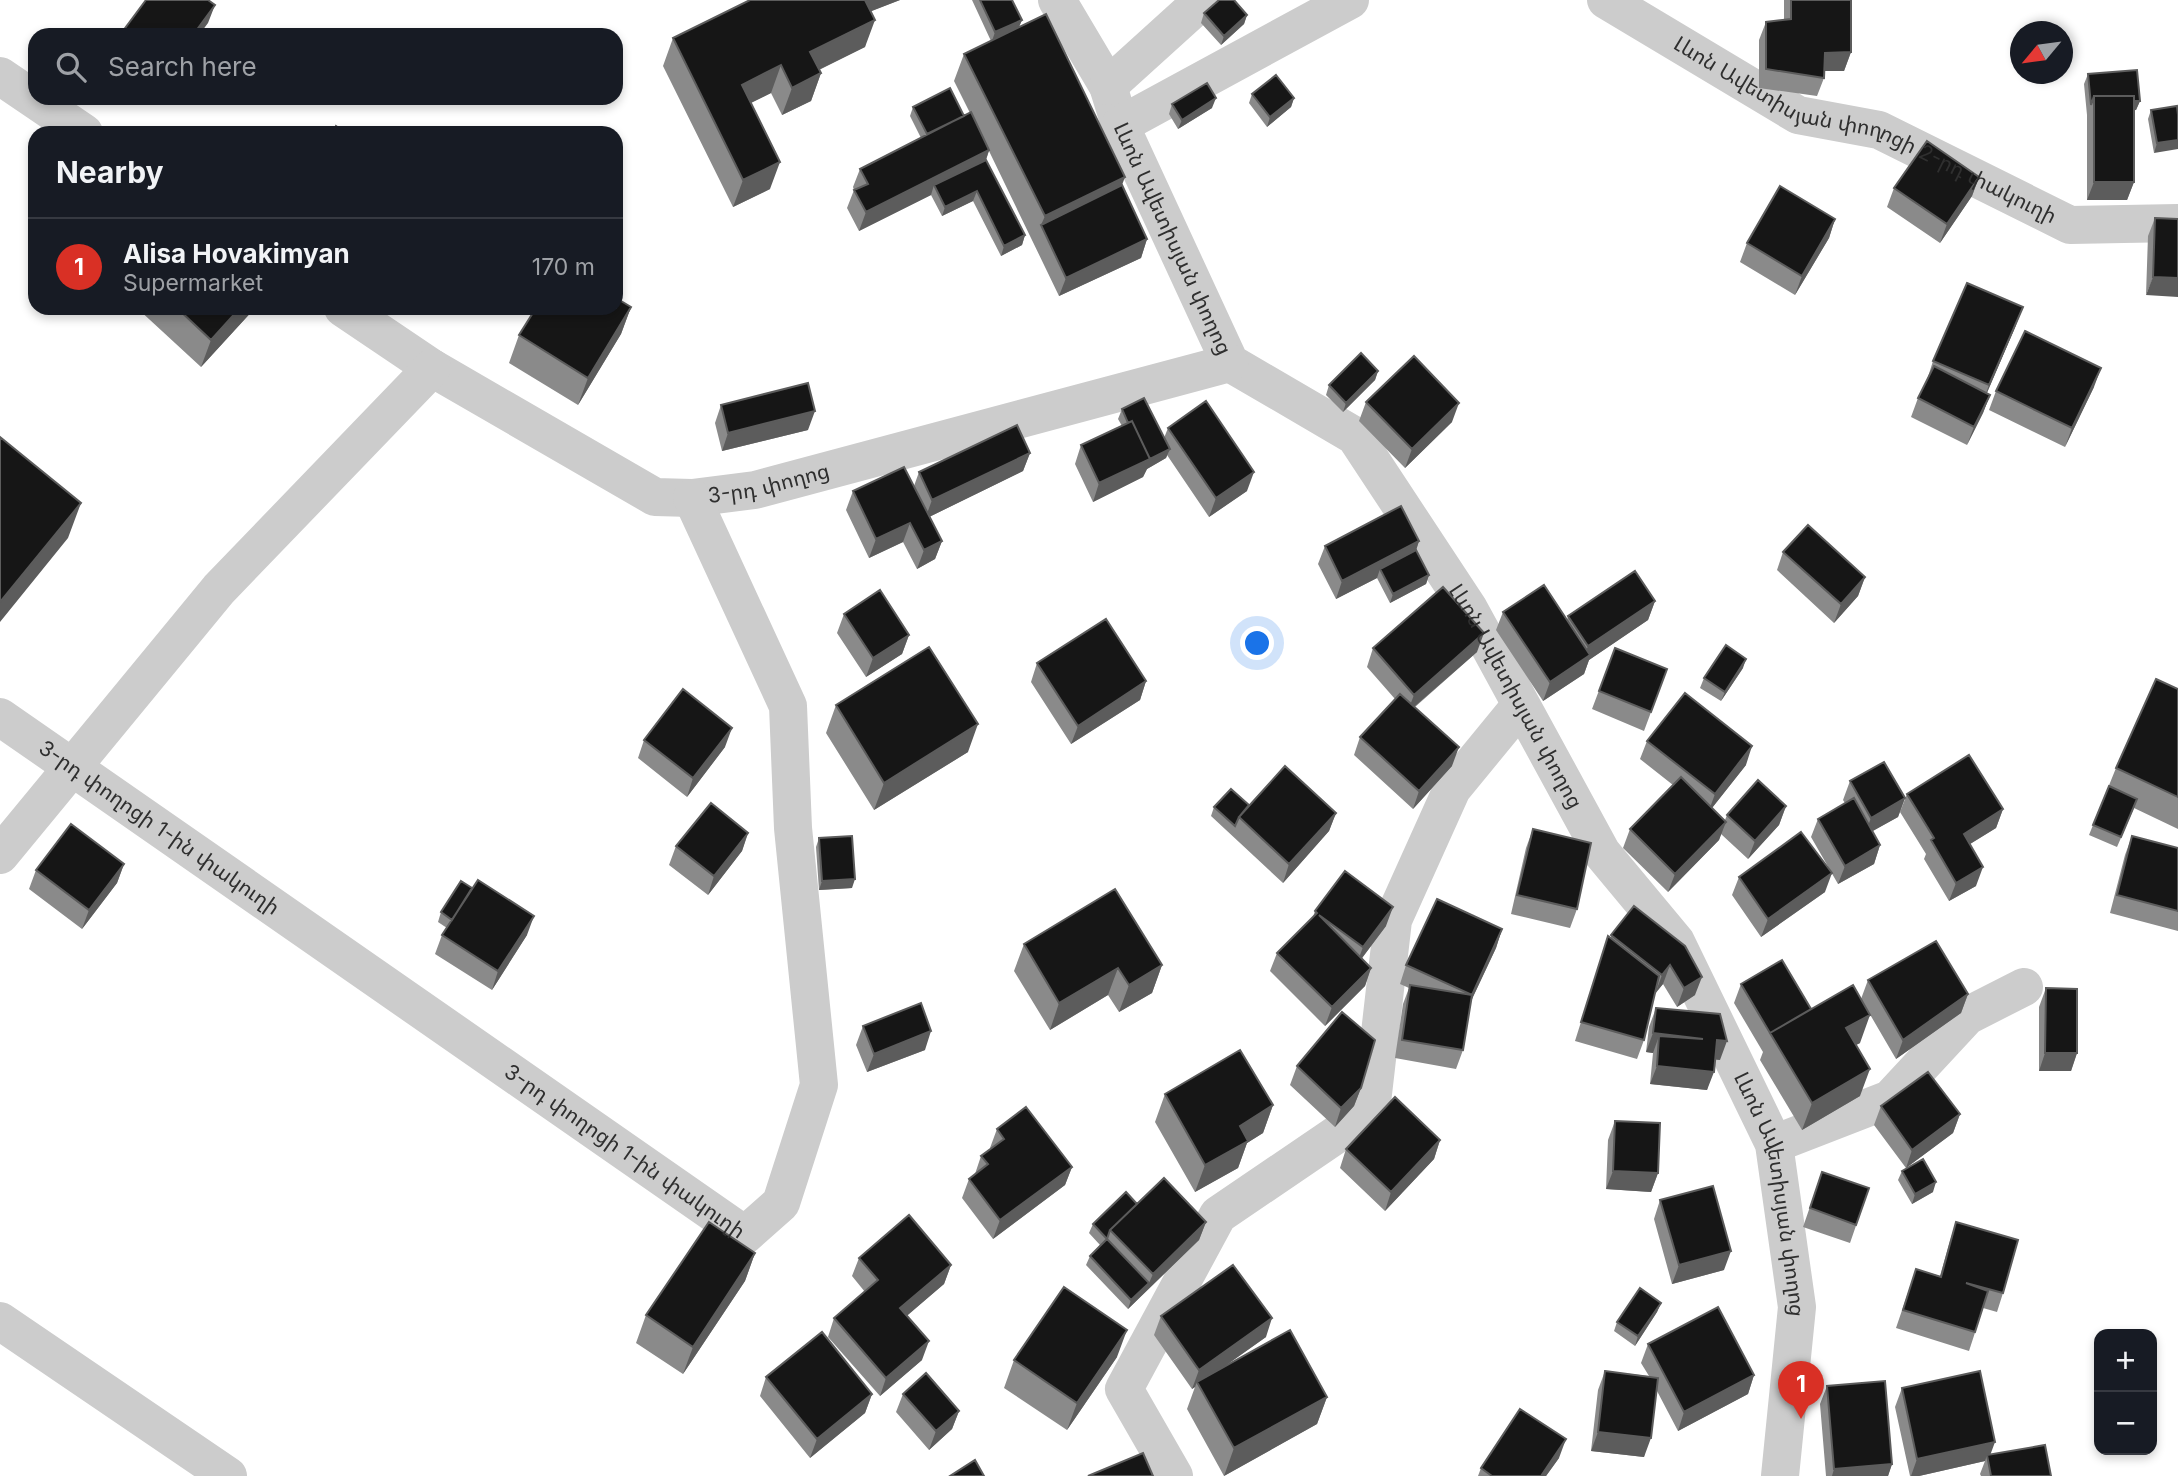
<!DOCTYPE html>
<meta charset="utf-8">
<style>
:root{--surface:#171b24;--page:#20242c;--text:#f1f3f6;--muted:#9ea1a6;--line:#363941;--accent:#d93025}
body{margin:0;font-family:Inter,"Noto Sans Armenian",sans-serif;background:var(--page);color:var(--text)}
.controls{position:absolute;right:21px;bottom:21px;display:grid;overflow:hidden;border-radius:14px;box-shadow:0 4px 10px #0003}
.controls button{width:63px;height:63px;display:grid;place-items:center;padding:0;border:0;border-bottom:2px solid var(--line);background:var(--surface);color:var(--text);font:35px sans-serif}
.compass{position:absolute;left:2010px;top:21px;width:63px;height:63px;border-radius:50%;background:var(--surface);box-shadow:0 4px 10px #0003;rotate:241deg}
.you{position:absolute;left:1258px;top:644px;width:24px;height:24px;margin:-18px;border:5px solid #fff;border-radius:50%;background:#1a73e8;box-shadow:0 0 0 10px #1a73e833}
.badge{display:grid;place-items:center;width:46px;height:46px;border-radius:50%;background:var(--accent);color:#fff;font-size:23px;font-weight:700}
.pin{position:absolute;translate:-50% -58px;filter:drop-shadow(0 2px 4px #0008)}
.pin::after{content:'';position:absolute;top:37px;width:24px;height:21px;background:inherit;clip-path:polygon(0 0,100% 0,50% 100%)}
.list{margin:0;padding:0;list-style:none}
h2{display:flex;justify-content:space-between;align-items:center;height:91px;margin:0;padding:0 28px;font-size:30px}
h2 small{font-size:23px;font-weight:400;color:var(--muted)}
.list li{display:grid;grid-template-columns:46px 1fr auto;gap:21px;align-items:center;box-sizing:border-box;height:98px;padding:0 28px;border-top:2px solid var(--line)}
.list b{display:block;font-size:26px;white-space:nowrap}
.list p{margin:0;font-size:23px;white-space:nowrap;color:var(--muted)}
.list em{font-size:23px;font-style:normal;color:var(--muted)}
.icon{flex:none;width:38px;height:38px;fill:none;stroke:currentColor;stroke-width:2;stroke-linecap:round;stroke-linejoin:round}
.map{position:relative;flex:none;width:2178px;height:1476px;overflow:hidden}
.search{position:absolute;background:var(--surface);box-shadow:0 4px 10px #0003;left:28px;top:28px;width:595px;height:77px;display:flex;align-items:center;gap:18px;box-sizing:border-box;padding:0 24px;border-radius:21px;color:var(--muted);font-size:26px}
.panel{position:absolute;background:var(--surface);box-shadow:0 4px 10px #0003;left:28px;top:126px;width:595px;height:189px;border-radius:21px}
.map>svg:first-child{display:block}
</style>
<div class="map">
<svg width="2178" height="1476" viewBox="0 0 2178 1476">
<rect width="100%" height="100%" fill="#fff"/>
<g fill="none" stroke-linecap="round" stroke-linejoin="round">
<g stroke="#ccc" stroke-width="38">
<path id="s1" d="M1057 0 1108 86 1120 125 1230 363 1355 436 1469 609 1602 853 1676 942 1774 1144 1797 1307 1780 1476"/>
<path id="s2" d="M1606 0 1798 115 1879 130 2070 225 2178 223"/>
<path d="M0 76 84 133"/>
<path d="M1108 86 1203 0"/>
<path d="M1120 125 1350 0"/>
<path id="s3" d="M343 308 432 368 655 497 692 498 755 490 1230 363"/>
<path id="s4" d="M0 717 745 1235 781 1203 819 1085 793 828 788 706 692 498"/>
<path d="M0 855 219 589 432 368"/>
<path d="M1774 1144 1890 1099 1967 1016 2024 987"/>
<path d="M0 1321 228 1476"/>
<path d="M1174 1476 1124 1389 1218 1215 1371 1111 1393 920 1452 789 1520 706"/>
</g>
</g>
<path fill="#8a8a8a" d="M750 0H900L871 11 865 47 819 70 821 73 811 101 782 115 771 93 751 103 770 189 733 207 663 66 673 38Z
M972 0H1012L1022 20 1019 27 1122 185 1147 239 1141 258 1059 296 989 151 986 160 1025 235 1022 245 1001 256 973 201 942 216 931 195 859 231 847 208 854 190 853 187 860 169 921 138 910 116 913 107 964 116 970 113 954 81 964 54 991 41Z
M1784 0H1851V52L1844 71H1824V78L1817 96 1759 88V40L1766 22 1784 20Z
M1204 13 1247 15 1244 24 1221 45 1201 23Z
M2088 74 2140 101 2136 110H2134V182L2127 200H2087V115L2084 84Z
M1252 94 1294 98 1291 107 1267 127 1249 103Z
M1172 104 1212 108 1178 129 1169 114Z
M2177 106 2154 153 2148 119 2151 110Z
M1979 177 1972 196 1940 243 1887 207 1894 188Z
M2155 218 2178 219 2146 295 2148 236Z
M1835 219 1829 238 1795 295 1740 262 1747 243Z
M631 307 621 334 578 405 509 363 519 335Z
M137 308H255L201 367Z
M2016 325 1987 393 1990 395 1983 413 1967 445 1911 417 1918 398 1927 380 1933 361Z
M1378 371 1375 380 1343 412 1326 395 1329 385Z
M2094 387 2065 447 1989 410 1996 391Z
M1366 402 1452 422 1405 468 1359 421Z
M721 405 808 430 722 451 715 423Z
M1122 409 1164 438 1168 428 1247 491 1209 517 1167 455 1166 458 1147 469 1143 477 1093 502 1075 464 1081 445 1122 426 1118 419Z
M1030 453 1023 471 929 517 942 541 935 559 917 569 903 542 869 558 846 510 853 491 914 486 919 472Z
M1419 541 1416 550 1429 575 1426 584 1390 603 1377 578 1336 599 1318 564 1325 546Z
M1783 552 1865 577 1858 596 1834 623 1777 570Z
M1655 601 1648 620 1589 660 1584 674 1543 701 1496 630 1503 612 1567 620 1568 616Z
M844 614 909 635 902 654 866 677 837 633Z
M1373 648 1477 652 1415 707 1452 766 1413 809 1354 755 1360 737 1395 699 1367 667Z
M1615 648 1667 669 1644 731 1592 709Z
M1037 663 1146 681 1140 700 1071 744 1031 682Z
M1743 668 1721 701 1700 688 1704 678Z
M2178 689V829L2134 808 2117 847 2089 835 2116 768Z
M836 705 968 752 874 810 826 733Z
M644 740 725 747 687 797 638 758Z
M1647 741 1746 765 1712 808 1725 820 1727 815 1786 806 1779 825 1748 859 1721 834 1719 840 1668 892 1623 848 1630 829 1673 785 1640 759Z
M1850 781 1905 798 1898 817 1872 831 1880 845 1874 864 1838 884 1811 837 1818 819 1845 803 1843 800Z
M1907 794 2003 809 1996 828 1970 844 1976 886 1949 901 1924 859 1926 854 1900 812Z
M1249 805 1336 813 1329 831 1283 883 1211 816 1214 807Z
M1533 829 1577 909 1570 928 1511 914 1526 848Z
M748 833 742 851 708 895 669 865 676 846Z
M2132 836 2178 848V931L2110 913 2125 855Z
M819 838 852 888 819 890 816 847Z
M124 864 117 883 82 929 29 889 36 870Z
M1739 877 1825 892 1761 937 1732 895Z
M1634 906 1695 995 1677 1007 1663 984 1655 993 1644 1040 1637 1059 1575 1041 1608 936 1610 938Z
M1315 911 1386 926 1362 958 1371 968 1365 986 1325 1026 1270 971 1277 953 1313 917Z
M441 912 527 935 492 990 435 954 442 935 447 928 438 922Z
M1502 929 1496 948 1471 1001 1463 1050 1456 1069 1395 1058 1403 1004 1409 988 1400 984 1406 965Z
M1024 944 1162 965 1152 993 1119 1012 1108 995 1050 1030 1014 971Z
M1868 980 1968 994 1961 1013 1896 1059 1861 999Z
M1741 984 1811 1009 1860 1043 1856 1045 1860 1096 1802 1130 1760 1060 1763 1052 1734 1003Z
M2046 988 2077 1053 2071 1071H2039V1007Z
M1656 1008 1720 1060 1715 1059 1707 1090 1650 1084 1653 1053 1646 1052 1649 1027Z
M863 1026 925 1050 867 1072 856 1045Z
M1297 1066 1361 1088 1354 1106 1335 1127 1290 1085Z
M1165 1094 1273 1105 1263 1133 1247 1143 1238 1168 1195 1192 1155 1122Z
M1881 1106 1960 1114 1953 1133 1906 1168 1874 1125Z
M1615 1121 1658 1173 1651 1192 1606 1189 1608 1140Z
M997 1129 1072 1167 1065 1185 993 1239 962 1198 969 1179 975 1174 981 1156 991 1149 990 1148Z
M1440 1140 1434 1159 1385 1211 1340 1168 1346 1149Z
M1902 1171 1933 1192 1912 1204 1898 1180Z
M1822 1172 1869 1188 1850 1243 1803 1227Z
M1660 1200 1724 1270 1672 1284 1654 1219Z
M1137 1204 1206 1222 1199 1240 1128 1309 1086 1265 1090 1256 1100 1245 1089 1233 1093 1224Z
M1956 1222 2003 1293 1997 1312 1983 1308 1969 1351 1896 1328 1916 1269 1940 1276 1950 1241Z
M755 1253 745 1281 683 1374 636 1343 646 1315Z
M859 1258 951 1265 944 1284 907 1315 922 1360 880 1396 828 1337 834 1318 865 1292 852 1276Z
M1661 1303 1657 1312 1635 1346 1614 1331 1617 1322Z
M1161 1316 1266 1337 1221 1369 1327 1397 1317 1424 1224 1476 1187 1409 1195 1387 1192 1389 1154 1335Z
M1648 1344 1754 1375 1748 1394 1678 1431 1657 1391 1644 1457 1591 1451 1598 1390 1605 1371 1649 1376 1641 1363Z
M1117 1357 1067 1430 1004 1388 1014 1360Z
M766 1377 872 1394 865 1413 810 1458 760 1396Z
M1827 1386 1892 1464 1888 1476H1826L1820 1404Z
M1902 1388 1991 1454 2051 1476H1981L1980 1474 1985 1461 1919 1476H1910L1895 1407Z
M903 1394 959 1411 952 1429 929 1450 896 1412Z
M1559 1458 1546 1476H1478L1481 1468Z"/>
<path fill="#5c5c5c" d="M865 0H900L859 16Z
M215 5 208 23 199 35H193Z
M1247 15 1244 24 1221 45 1224 36Z
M875 20 865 47 800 79 810 52Z
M1022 20 1018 29 992 41 995 32Z
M1851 52 1844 71H1818L1825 53Z
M781 65 771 93 732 112 742 85Z
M821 73 811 101 782 115 792 88Z
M1216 98 1212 108 1178 129 1182 120Z
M1294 98 1291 107 1267 127 1270 117Z
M2140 101 2136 110 2094 114V105Z
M2178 140V149L2154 153 2157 143Z
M989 150 983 169 934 185 931 195 859 231 866 212Z
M780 162 770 189 733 207 743 180Z
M1125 177 1115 204 1041 225 1045 216Z
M1979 177 1972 196 1940 243 1947 224Z
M2094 182H2134L2127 200H2087Z
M977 191 973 201 942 216 945 207Z
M1835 219 1829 238 1795 295 1802 276Z
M1025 235 1022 245 1001 256 1004 246Z
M1147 239 1141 258 1059 296 1066 278Z
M2153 277 2178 278V297L2146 295Z
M631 307 621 334 578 405 588 378Z
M2023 307 2016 325 1982 404 1989 385Z
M240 308H255L201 367 211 340Z
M2101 368 2094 387 2065 447 2072 428Z
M1378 371 1375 380 1343 412 1346 403Z
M1990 395 1983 413 1967 445 1974 427Z
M1459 403 1452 422 1405 468 1412 449Z
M815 411 808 430 722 451 728 433Z
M1170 449 1166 458 1147 469 1143 477 1093 502 1099 483Z
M1030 453 1023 471 925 519 932 500Z
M1254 472 1247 491 1209 517 1216 498Z
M81 503 68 538 0 622V602Z
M910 523 903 542 869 558 876 539Z
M942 541 935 559 917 569 924 550Z
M1419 541 1413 560 1380 569 1377 578 1336 599 1342 581Z
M1429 575 1426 584 1390 603 1393 594Z
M1865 577 1858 596 1834 623 1841 604Z
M1655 601 1648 620 1589 660 1584 674 1543 701 1550 682 1583 660 1588 646Z
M1484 633 1477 652 1407 713 1414 695Z
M909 635 902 654 866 677 873 658Z
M1746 659 1743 668 1721 701 1725 692Z
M1146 681 1140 700 1071 744 1078 726Z
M978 724 968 752 874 810 884 783Z
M732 728 725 747 687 797 693 778Z
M1752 746 1746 765 1708 813 1715 794Z
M1459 747 1452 766 1413 809 1419 791Z
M1905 798 1898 817 1864 836 1871 818Z
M1786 806 1779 825 1748 859 1755 841Z
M2003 809 1996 828 1957 852 1964 834Z
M1336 813 1329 831 1283 883 1289 864Z
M1726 822 1719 840 1668 892 1675 874Z
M748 833 742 851 708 895 714 876Z
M1880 845 1874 864 1838 884 1845 866Z
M124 864 117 883 82 929 89 910Z
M1983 867 1976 886 1949 901 1956 883Z
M1832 873 1825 892 1761 937 1768 919Z
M855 879 852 888 819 890 822 881Z
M1393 907 1386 926 1356 966 1363 947Z
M534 916 527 935 492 990 498 971Z
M1502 929 1496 948 1465 1014 1472 995Z
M1162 965 1152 993 1119 1012 1129 985Z
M1670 965 1663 984 1655 994 1662 975Z
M1118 968 1108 995 1050 1030 1059 1003Z
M1371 968 1365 986 1325 1026 1332 1007Z
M1702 977 1695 995 1677 1007 1684 988Z
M1968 994 1961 1013 1896 1059 1903 1040Z
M1870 1015 1860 1043 1836 1055 1846 1028Z
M931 1031 925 1050 867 1072 874 1054Z
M1653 1033 1703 1039 1659 1036 1653 1053 1646 1052Z
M1717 1040 1727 1041 1720 1060 1710 1059Z
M2045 1053H2077L2071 1071H2039Z
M1657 1066 1714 1072 1707 1090 1650 1084Z
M1870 1069 1860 1096 1802 1130 1812 1103Z
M1361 1088 1354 1106 1335 1127 1341 1108Z
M1273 1105 1263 1133 1247 1143 1238 1168 1195 1192 1205 1165 1240 1126Z
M1960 1114 1953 1133 1906 1168 1912 1150Z
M1440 1140 1434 1159 1385 1211 1391 1192Z
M1072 1167 1065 1185 993 1239 1000 1220Z
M1613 1171 1658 1173 1651 1192 1606 1189Z
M1936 1182 1933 1192 1912 1204 1915 1194Z
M1206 1222 1199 1240 1128 1309 1131 1300 1149 1283 1153 1274Z
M1731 1251 1724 1270 1672 1284 1679 1265Z
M755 1253 745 1281 683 1374 693 1347Z
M951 1265 944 1284 894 1327 900 1308Z
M1661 1303 1657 1312 1635 1346 1638 1336Z
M1272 1318 1266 1337 1198 1385 1197 1382 1195 1387 1192 1389 1199 1370Z
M1127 1330 1117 1357 1067 1430 1077 1403Z
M929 1341 922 1360 880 1396 886 1378Z
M1754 1375 1748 1394 1678 1431 1684 1412Z
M872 1394 865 1413 810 1458 817 1439Z
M1327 1397 1317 1424 1224 1476 1234 1448Z
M959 1411 952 1429 929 1450 936 1431Z
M1598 1432 1651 1438 1644 1457 1591 1451Z
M1566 1439 1559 1458 1546 1476H1541Z
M1995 1442 1988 1461 1987 1455 1985 1461 1919 1476H1911L1917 1459Z
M1892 1464 1888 1476H1832L1834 1469Z"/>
<path fill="#161616" stroke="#5c5c5c" stroke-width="2" d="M146 0H208L215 5 193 35H120Z
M750 0H865L875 20 810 52 821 73 792 88 781 65 742 85 780 162 743 180 673 38Z
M980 0H1012L1022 20 995 32Z
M1219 0H1234L1247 15 1224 36 1204 13Z
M1791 0H1851V52L1825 53 1824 78 1766 69V22L1791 19Z
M1046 14 1125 177 1045 216 964 54Z
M2137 70 2140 101H2134V96H2094L2091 105 2088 74Z
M1276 75 1294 98 1270 117 1252 94Z
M1207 83 1216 98 1182 120 1172 104Z
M950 88 964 116 927 134 913 107Z
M2094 96H2134V182H2094Z
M2177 106 2178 115V140L2157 143 2151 110Z
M971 112 989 150 866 212 854 190 868 184 860 169Z
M336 126 346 133H332Z
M1927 141 1979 177 1947 224 1894 188Z
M986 160 1025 235 1004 246 977 191 945 207 934 185Z
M1122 185 1147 239 1066 278 1041 225Z
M1780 186 1835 219 1802 276 1747 243Z
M2155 218 2178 219V278L2153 277Z
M1967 283 2023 307 1989 385 1933 361Z
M616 298 631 307 588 378 519 335 536 308H616Z
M177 308H240L211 340Z
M2025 331 2101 368 2072 428 1996 391Z
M1361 353 1378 371 1346 403 1329 385Z
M1414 356 1459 403 1412 449 1366 402Z
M1934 366 1990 395 1974 427 1918 398Z
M808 383 815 411 728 433 721 405Z
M1144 398 1170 449 1150 459 1132 421 1128 423 1122 409Z
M1206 401 1254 472 1216 498 1168 428Z
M1132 421 1150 459 1099 483 1081 445Z
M1017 425 1030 453 932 500 919 472Z
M0 437 81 503 0 602Z
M904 467 942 541 924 550 910 523 876 539 853 491Z
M1401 506 1419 541 1342 581 1325 546Z
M1808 525 1865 577 1841 604 1783 552Z
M1416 550 1429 575 1393 594 1380 569Z
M1635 571 1655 601 1588 646 1568 616Z
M1544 585 1590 655 1550 682 1503 612Z
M1443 587 1484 633 1414 695 1373 648Z
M880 590 909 635 873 658 844 614Z
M1106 619 1146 681 1078 726 1037 663Z
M1726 645 1746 659 1725 692 1704 678Z
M929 647 978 724 884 783 836 705Z
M1615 648 1667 669 1651 712 1599 691Z
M2156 679 2178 689V797L2116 768Z
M683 689 732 728 693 778 644 740Z
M1685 693 1752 746 1715 794 1647 741Z
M1400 694 1459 747 1419 791 1360 737Z
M1969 755 2003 809 1964 834 1983 867 1956 883 1931 840 1934 838 1907 794Z
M1884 762 1905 798 1871 818 1850 781Z
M1285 766 1336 813 1289 864 1239 817Z
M1681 777 1726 822 1675 874 1630 829Z
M1758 780 1786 806 1755 841 1727 815Z
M2109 786 2137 799 2121 837 2093 825Z
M1231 789 1249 805 1239 817 1235 826 1214 807Z
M1854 798 1880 845 1845 866 1818 819Z
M711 803 748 833 714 876 676 846Z
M71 824 124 864 89 910 36 870Z
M1533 829 1591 843 1577 909 1517 895Z
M1801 832 1832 873 1768 919 1739 877Z
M852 836 855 879 822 881 819 838Z
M2132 836 2178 848V911L2117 895Z
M1345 871 1393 907 1363 947 1319 915 1371 968 1332 1007 1277 953 1317 913 1315 911Z
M478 880 534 916 498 971 442 935Z
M461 881 472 888 452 920 441 912Z
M1115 889 1162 965 1129 985 1118 968 1059 1003 1024 944Z
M1437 899 1502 929 1472 995 1406 965Z
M1634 906 1685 946 1702 977 1684 988 1670 965 1662 975 1611 935Z
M1608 936 1659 976 1644 1040 1581 1022Z
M1936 941 1968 994 1903 1040 1868 980Z
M1782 960 1811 1009 1770 1033 1741 984Z
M1410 985 1472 995 1463 1050 1402 1040Z
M1853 985 1870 1015 1846 1028 1870 1069 1812 1103 1770 1033Z
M2046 988 2077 989V1053H2045Z
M921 1003 931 1031 874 1054 863 1026Z
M1656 1008 1720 1014 1727 1041 1717 1040 1714 1072 1657 1066 1659 1036 1703 1039 1653 1033Z
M1342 1012 1375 1040 1361 1088 1341 1108 1297 1066Z
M1240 1050 1273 1105 1240 1126 1248 1141 1205 1165 1165 1094Z
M1928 1072 1960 1114 1912 1150 1881 1106Z
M1395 1097 1440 1140 1391 1192 1346 1149Z
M1026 1107 1072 1167 1000 1220 969 1179 988 1164 981 1156 1004 1139 997 1129Z
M1615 1121 1660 1123 1658 1173 1613 1171Z
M1923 1159 1936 1182 1915 1194 1902 1171Z
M1822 1172 1869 1188 1856 1225 1810 1208Z
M1164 1178 1206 1222 1153 1274 1110 1230Z
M1713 1186 1731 1251 1679 1265 1660 1200Z
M1126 1192 1137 1204 1110 1230 1107 1239 1093 1224Z
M909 1215 951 1265 900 1308 929 1341 886 1378 834 1318 878 1280 859 1258Z
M709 1222 755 1253 693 1347 646 1315Z
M1956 1222 2018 1240 2003 1293 1966 1283 1988 1291 1975 1332 1903 1310 1916 1269 1941 1277Z
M1107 1239 1149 1283 1131 1300 1090 1256Z
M1233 1265 1272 1318 1199 1370 1161 1316Z
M1064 1287 1127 1330 1077 1403 1014 1360Z
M1640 1288 1661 1303 1638 1336 1617 1322Z
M1718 1307 1754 1375 1684 1412 1648 1344Z
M1290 1330 1327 1397 1234 1448 1197 1382Z
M822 1332 872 1394 817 1439 766 1377Z
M1605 1371 1658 1378 1651 1438 1598 1432Z
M1980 1371 1995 1442 1917 1459 1902 1388Z
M926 1373 959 1411 936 1431 903 1394Z
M1885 1381 1892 1464 1834 1469 1827 1386Z
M1520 1409 1566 1439 1541 1476H1492L1481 1468Z
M2045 1445 2051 1476H1991L1987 1455Z
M1143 1453 1153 1476H1088Z
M975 1460 984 1476H950Z"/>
<g text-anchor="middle" stroke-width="7" stroke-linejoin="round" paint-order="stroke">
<g font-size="21" fill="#2f2f2f" stroke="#fff">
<text dy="7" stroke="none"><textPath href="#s2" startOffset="292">Լևոն Ավետիսյան փողոցի 2-րդ փակուղի</textPath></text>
<text dy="7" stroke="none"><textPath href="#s1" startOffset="266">Լևոն Ավետիսյան փողոց</textPath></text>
<text dy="7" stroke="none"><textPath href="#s3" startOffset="480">3-րդ փողոց</textPath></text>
<text dy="7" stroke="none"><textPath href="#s1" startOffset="854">Լևոն Ավետիսյան փողոց</textPath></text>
<text dy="7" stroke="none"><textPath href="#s4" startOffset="194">3-րդ փողոցի 1-ին փակուղի</textPath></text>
<text dy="7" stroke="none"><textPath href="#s4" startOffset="761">3-րդ փողոցի 1-ին փակուղի</textPath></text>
<text dy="7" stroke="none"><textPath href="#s1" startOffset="1421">Լևոն Ավետիսյան փողոց</textPath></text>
</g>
</g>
</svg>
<div class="controls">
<button>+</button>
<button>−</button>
</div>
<svg class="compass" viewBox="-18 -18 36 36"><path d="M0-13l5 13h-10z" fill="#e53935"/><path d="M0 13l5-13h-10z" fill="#9ea1a6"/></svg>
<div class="you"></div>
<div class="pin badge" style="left:1801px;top:1419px">1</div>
<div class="search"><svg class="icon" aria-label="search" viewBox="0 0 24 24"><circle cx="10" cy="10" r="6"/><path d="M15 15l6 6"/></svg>Search here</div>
<section class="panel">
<h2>Nearby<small></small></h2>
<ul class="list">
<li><span class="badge">1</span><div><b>Alisa Hovakimyan</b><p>Supermarket</p></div><em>170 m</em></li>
</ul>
</section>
</div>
